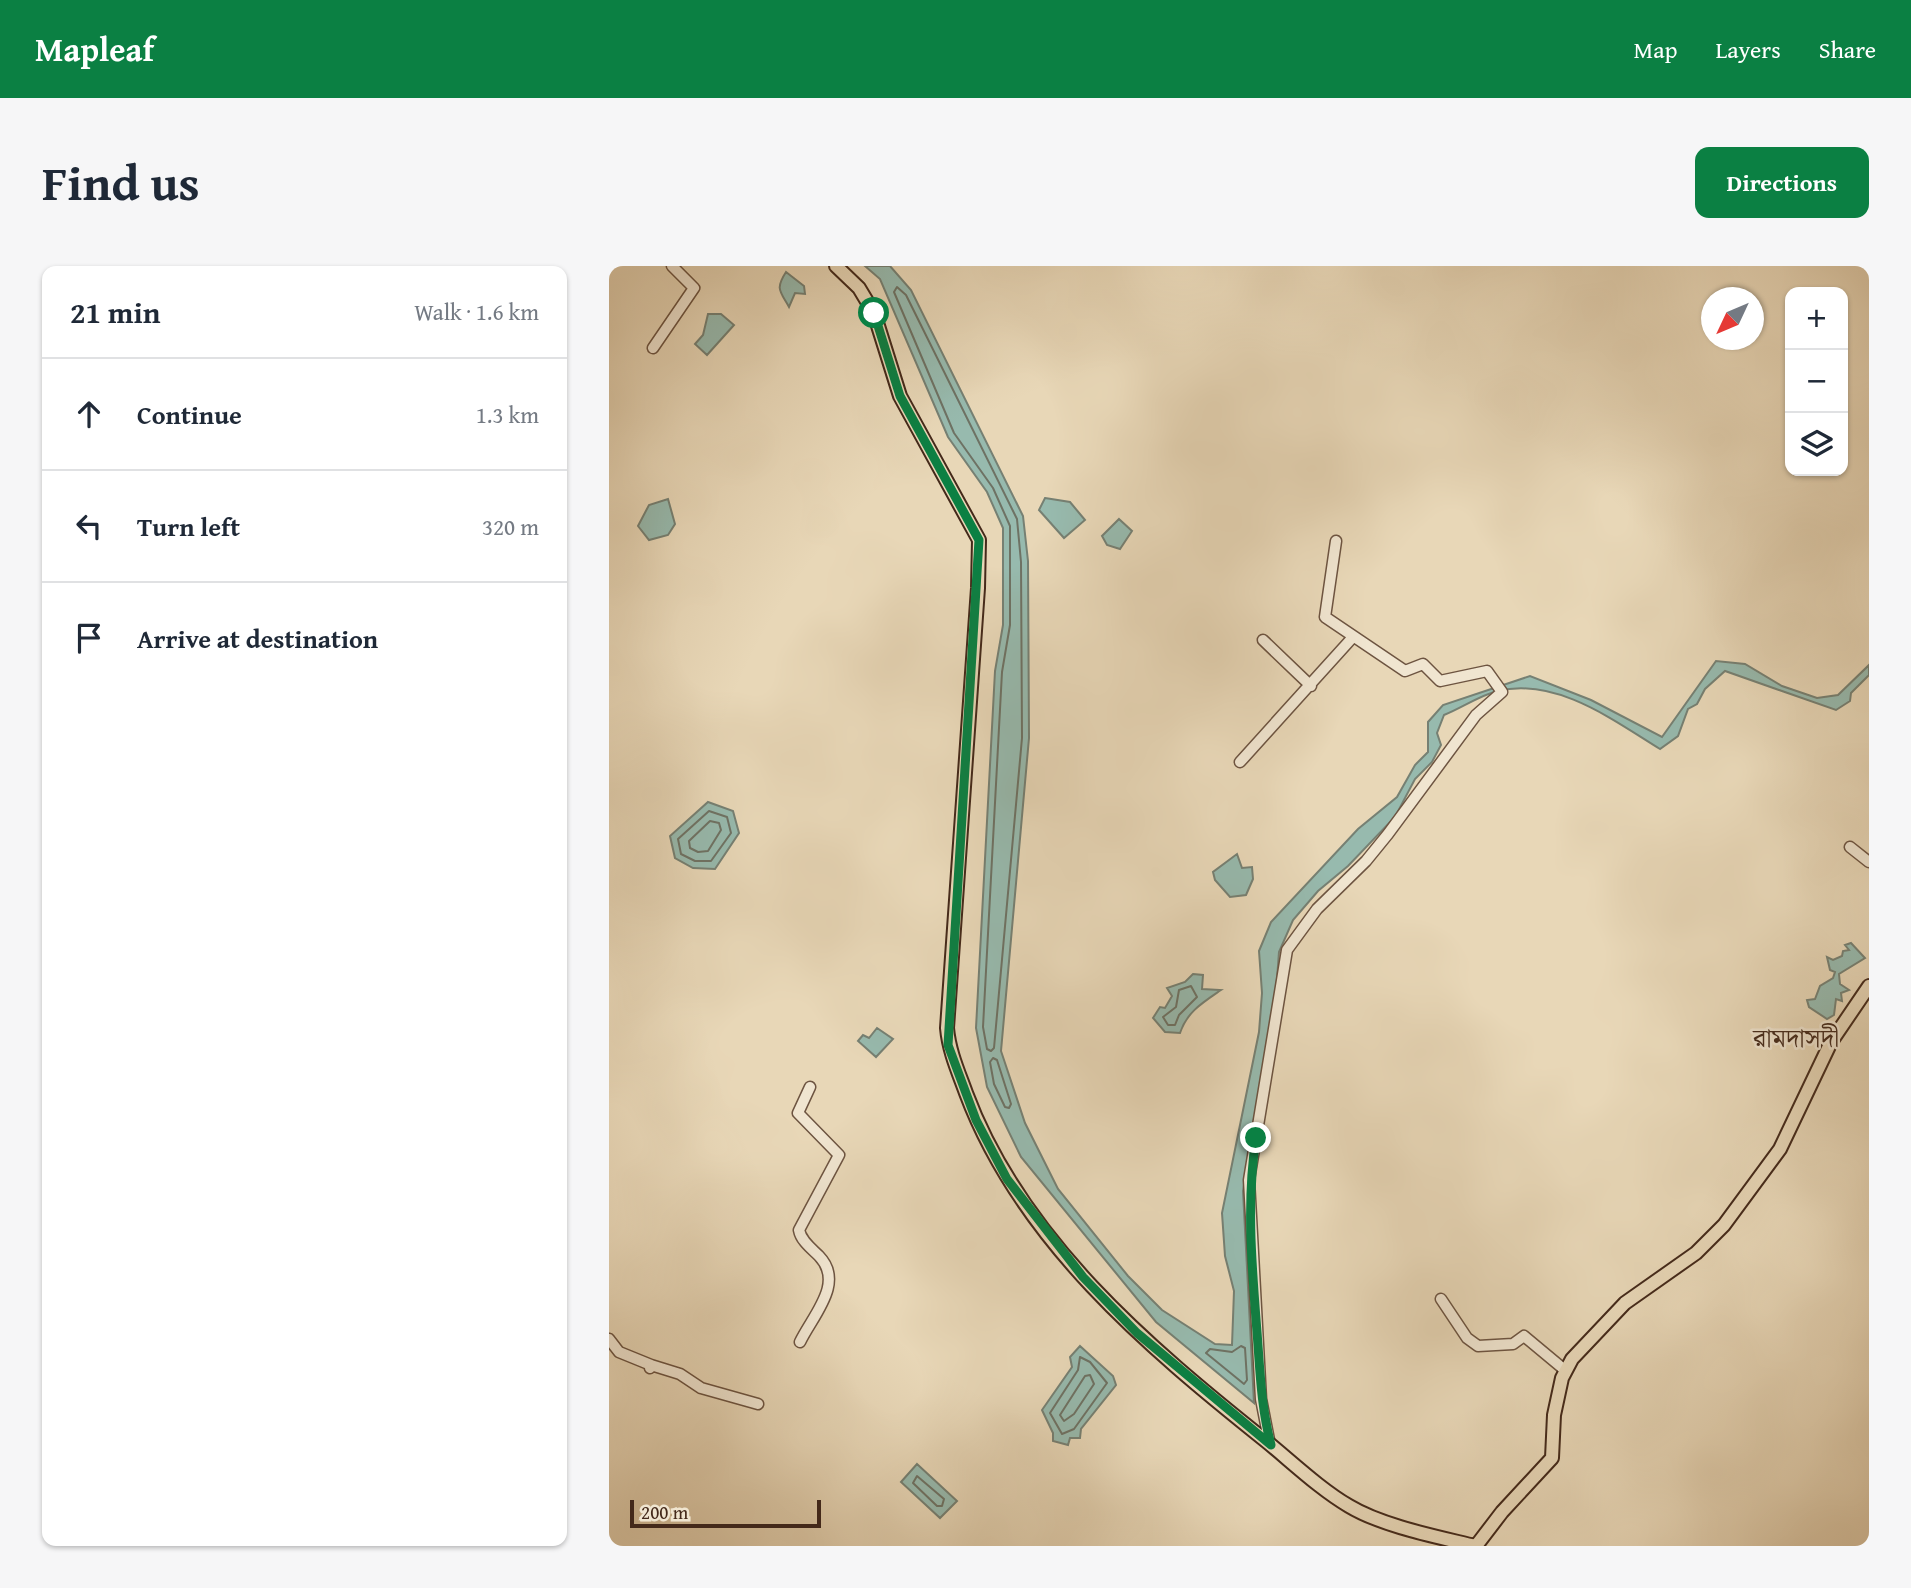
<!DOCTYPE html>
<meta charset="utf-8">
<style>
:root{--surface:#fff;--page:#f6f6f7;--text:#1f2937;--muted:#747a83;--line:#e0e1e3;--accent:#0b8043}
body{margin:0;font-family:"Gentium Book Plus","Noto Serif Bengali",serif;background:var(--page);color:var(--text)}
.controls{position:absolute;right:21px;top:21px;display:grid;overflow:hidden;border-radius:14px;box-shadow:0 2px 5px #0004}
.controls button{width:63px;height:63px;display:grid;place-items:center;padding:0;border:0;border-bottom:2px solid var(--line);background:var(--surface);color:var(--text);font:35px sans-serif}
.compass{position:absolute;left:1092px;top:21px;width:63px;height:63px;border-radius:50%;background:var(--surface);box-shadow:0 2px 5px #0004;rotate:226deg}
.scale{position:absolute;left:21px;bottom:18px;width:191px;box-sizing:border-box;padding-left:7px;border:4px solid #44291a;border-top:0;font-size:19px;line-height:24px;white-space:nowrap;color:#44291a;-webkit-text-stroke:5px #f0e5d0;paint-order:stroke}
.stop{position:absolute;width:21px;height:21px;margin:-16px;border:5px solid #0b8043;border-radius:50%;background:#fff}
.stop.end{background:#0b8043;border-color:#fff;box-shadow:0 2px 7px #0008}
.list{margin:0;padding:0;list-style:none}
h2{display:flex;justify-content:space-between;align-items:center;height:91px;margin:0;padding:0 28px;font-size:30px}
h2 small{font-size:23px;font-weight:400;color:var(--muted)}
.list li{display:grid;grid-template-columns:46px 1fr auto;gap:21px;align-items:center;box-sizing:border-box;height:112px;padding:0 28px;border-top:2px solid var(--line)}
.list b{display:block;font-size:26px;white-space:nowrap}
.list em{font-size:23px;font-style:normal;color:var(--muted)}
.icon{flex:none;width:38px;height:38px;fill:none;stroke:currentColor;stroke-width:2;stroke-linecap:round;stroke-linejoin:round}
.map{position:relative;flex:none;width:1260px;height:1280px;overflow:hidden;border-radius:14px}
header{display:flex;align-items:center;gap:42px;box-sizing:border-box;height:98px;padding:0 35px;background:var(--accent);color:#fff}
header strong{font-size:33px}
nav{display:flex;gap:38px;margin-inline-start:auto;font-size:24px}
.intro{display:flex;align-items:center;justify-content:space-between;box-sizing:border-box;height:168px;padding:0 42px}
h1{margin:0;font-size:49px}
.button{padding:18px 32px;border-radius:14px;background:var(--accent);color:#fff;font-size:24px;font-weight:700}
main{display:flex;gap:42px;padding:0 42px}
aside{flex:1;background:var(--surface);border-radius:14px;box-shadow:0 2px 5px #0004}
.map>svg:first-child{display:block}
</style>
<header>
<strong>Mapleaf</strong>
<nav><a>Map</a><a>Layers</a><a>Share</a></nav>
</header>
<div class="intro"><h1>Find us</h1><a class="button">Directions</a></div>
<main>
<aside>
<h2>21 min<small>Walk · 1.6 km</small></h2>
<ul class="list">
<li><svg class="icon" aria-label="ahead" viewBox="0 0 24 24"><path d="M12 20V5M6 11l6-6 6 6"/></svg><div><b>Continue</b></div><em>1.3 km</em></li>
<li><svg class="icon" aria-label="left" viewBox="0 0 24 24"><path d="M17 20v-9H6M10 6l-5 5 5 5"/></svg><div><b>Turn left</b></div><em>320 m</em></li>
<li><svg class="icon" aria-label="arrive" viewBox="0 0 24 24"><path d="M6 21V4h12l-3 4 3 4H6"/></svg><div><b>Arrive at destination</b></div></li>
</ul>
</aside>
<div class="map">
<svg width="1260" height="1280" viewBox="0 0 1260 1280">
<rect width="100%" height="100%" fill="#e8d7b7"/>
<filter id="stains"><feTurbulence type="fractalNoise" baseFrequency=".00286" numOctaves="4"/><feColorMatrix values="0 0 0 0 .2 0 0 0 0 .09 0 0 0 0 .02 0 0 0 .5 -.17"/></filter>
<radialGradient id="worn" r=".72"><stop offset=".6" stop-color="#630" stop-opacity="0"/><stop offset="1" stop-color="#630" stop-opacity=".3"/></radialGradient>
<path fill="#97baae" stroke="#768073" stroke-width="2" d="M256 0H281L302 24 414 250 419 295 420 472 392 785 416 857 449 923 519 1010 553 1044 606 1078 623 1079 625 1025 616 990 613 947 650 766 653 727 650 685 662 656 749 563 788 531 806 499 819 486V456L834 439 921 410 982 434 1053 471 1107 395 1136 398 1173 420 1208 432 1229 429 1260 399V409L1242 427 1241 435 1227 444 1116 405 1096 423 1088 438 1079 443 1069 470 1051 483C1004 454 947 411 889 425 871 429 853 442 835 449L828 467 832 479 823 496 806 513 786 551 739 600 709 625 684 654 670 686 667 726 634 925 645 1137 547 1056 412 891 378 821 367 762 386 405 394 359V262L378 226 339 171 271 13Z
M177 6 195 20 196 28 186 27 180 41C171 25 166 23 177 6Z
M99 48H112L125 59 98 89 86 78 94 69Z
M436 232 461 236 476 254 455 272 430 244Z
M59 233 66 258 59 269 40 274 29 260 40 239Z
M510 253 523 265 511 283 498 279 493 270Z
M99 536 124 545 130 567 106 603 84 602 66 592 61 570Z
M628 588 633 602 643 601 644 613 637 629 621 631 606 614 604 606Z
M1242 677 1256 692 1230 708 1231 718 1240 724 1232 727 1233 735 1227 733 1225 749 1218 753 1200 741 1198 734 1206 733 1211 720 1224 712 1226 706 1221 704 1218 691 1224 694 1233 690 1234 685 1240 684 1236 679Z
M584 708 594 709 593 723 612 724C593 737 578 746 571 767L556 766 544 752 551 741 556 742 563 730 558 722 576 716Z
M268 762 284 773 267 791 249 775 254 769 260 772Z
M471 1080 504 1110 507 1119 472 1163 471 1172H461L459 1179 444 1175V1167L433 1144 463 1101 461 1091Z
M308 1198 348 1235 331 1252 292 1216Z"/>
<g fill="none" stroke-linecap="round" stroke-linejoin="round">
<path stroke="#6e7264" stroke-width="2" d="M288 21 297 29 408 253 412 296 413 472 385 782 382 785 378 783 374 761 393 406 401 359V260L384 222 345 167 285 26Z
M100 545 118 551 122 567 102 595H86L72 588 69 573Z
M101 555 110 557 112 564 99 585 89 586 81 582 80 575Z
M582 720 588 731 570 749 566 759H559L554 751 567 741 570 724Z
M384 792 388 794 402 838 400 842 396 841 385 818 381 796Z
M632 1080 636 1082 638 1114 635 1118 597 1087 601 1083 623 1086Z
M471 1091 481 1096 498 1117 465 1163 453 1168 441 1147 469 1104Z
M481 1109 485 1118 465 1148 455 1155 451 1149 476 1110Z
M308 1210 335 1233 333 1240H328L304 1217Z"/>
<g stroke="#6d5441" stroke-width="13">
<path id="minor" d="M44 82 85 22 63 0
M654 374 702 420
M631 496 744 371
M1241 581 1260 596
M832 1033 858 1072 869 1080 904 1078 915 1070 957 1105
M0 1073 10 1086 42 1099 41 1102
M191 1076C204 1049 236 1017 210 990 203 983 192 975 190 964L230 889 189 847 201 821
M42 1099 71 1108 92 1122 149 1138
M661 1179 652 1133 640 914 678 684 708 643 757 595 779 568 867 449 893 426 878 405 831 415 814 398 796 405 716 351 727 275"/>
</g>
<g stroke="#44291a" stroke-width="16">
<path id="major" d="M227 0 250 22 265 47 291 130 370 274 369 322 338 762C340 785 349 805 357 827 412 974 538 1080 657 1175 684 1197 711 1223 740 1240 773 1260 829 1271 866 1280
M867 1280 893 1246 943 1192 945 1149 953 1112 963 1093 1016 1037 1087 987 1115 959 1171 883 1222 776 1260 720"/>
</g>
<use href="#minor" stroke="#f0e5d0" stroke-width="10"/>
<use href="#major" stroke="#e8d7b7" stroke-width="12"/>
</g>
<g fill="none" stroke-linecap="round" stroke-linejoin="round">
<path stroke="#0b8043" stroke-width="9" d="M265 47 291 130 370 274 339 779 367 854 398 913 474 1011 528 1067 662 1179C652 1141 651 1104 648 1066 643 1001 637 937 647 872"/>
</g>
<g text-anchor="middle" stroke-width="5" stroke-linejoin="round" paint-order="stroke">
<g font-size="26" fill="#44291a" stroke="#f0e5d0">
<text x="1187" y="781">রামদাসদী</text>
</g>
</g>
<rect width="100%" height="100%" filter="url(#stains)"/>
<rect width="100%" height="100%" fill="url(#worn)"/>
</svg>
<div class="controls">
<button>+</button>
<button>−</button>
<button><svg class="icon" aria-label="layers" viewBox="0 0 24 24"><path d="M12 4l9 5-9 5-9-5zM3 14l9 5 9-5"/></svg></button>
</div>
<svg class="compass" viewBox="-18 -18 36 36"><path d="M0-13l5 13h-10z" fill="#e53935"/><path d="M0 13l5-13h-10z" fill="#747a83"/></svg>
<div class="scale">200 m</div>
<div class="stop" style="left:265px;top:47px"></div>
<div class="stop end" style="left:647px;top:872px"></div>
</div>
</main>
